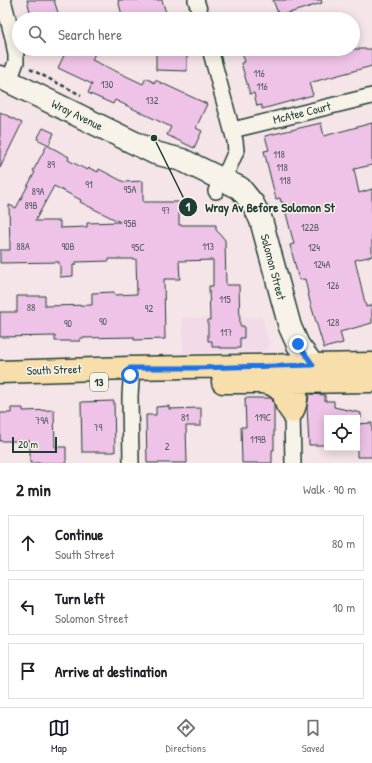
<!DOCTYPE html>
<meta charset="utf-8">
<style>
:root{--surface:#fff;--page:#f6f6f6;--text:#202124;--muted:#757577;--line:#e0e0e0;--accent:#111827}
body{margin:0;font-family:"Patrick Hand",sans-serif;background:var(--page);color:var(--text)}
.controls{position:absolute;right:12px;bottom:12px;display:grid;overflow:hidden;border-radius:0px;box-shadow:0 2px 10px #0003}
.controls button{width:36px;height:36px;display:grid;place-items:center;padding:0;border:0;border-bottom:1px solid var(--line);background:var(--surface);color:var(--text);font:20px sans-serif}
.scale{position:absolute;left:12px;bottom:10px;width:45px;box-sizing:border-box;padding-left:4px;border:2px solid #1f3d34;border-top:0;font-size:11px;line-height:14px;white-space:nowrap;color:#1f3d34;-webkit-text-stroke:3px #f7f3e8;paint-order:stroke}
.stop{position:absolute;width:12px;height:12px;margin:-9px;border:3px solid #1a73e8;border-radius:50%;background:#fff}
.stop.end{background:#1a73e8;border-color:#fff;box-shadow:0 1px 4px #0008}
.list{margin:0;padding:0;list-style:none}
h2{display:flex;justify-content:space-between;align-items:center;height:52px;margin:0;padding:0 16px;font-size:17px}
h2 small{font-size:13px;font-weight:400;color:var(--muted)}
.list li{display:grid;grid-template-columns:26px 1fr auto;gap:12px;align-items:center;box-sizing:border-box;height:56px;margin:0 8px 8px;padding:0 8px;border:1px solid var(--line);border-radius:0px}
.list b{display:block;font-size:15px;white-space:nowrap}
.list p{margin:0;font-size:13px;white-space:nowrap;color:var(--muted)}
.list em{font-size:13px;font-style:normal;color:var(--muted)}
.icon{flex:none;width:22px;height:22px;fill:none;stroke:currentColor;stroke-width:2;stroke-linecap:round;stroke-linejoin:round}
.map{position:relative;flex:none;width:372px;height:463px;overflow:hidden}
.search{position:absolute;background:var(--surface);box-shadow:0 2px 10px #0003;left:12px;right:12px;top:12px;height:44px;display:flex;align-items:center;gap:10px;box-sizing:border-box;padding:0 14px;border-radius:22px;color:var(--muted);font-size:15px}
.sheet{height:244px;background:var(--surface)}
nav{display:flex;justify-content:space-around;align-items:center;box-sizing:border-box;height:56px;border-top:1px solid var(--line);background:var(--surface);font-size:11px;color:var(--muted)}
nav a{display:grid;justify-items:center;gap:2px}
nav .on{color:var(--accent)}
.map>svg:first-child{display:block}
</style>
<div class="map">
<svg width="372" height="463" viewBox="0 0 372 463">
<rect width="100%" height="100%" fill="#f5e4e8"/>
<filter id="ink" filterUnits="userSpaceOnUse"><feTurbulence type="fractalNoise" baseFrequency=".025" numOctaves="2"/><feDisplacementMap in="SourceGraphic" scale="8" xChannelSelector="R" yChannelSelector="G"/><feConvolveMatrix kernelMatrix="1 2 1 2 8 2 1 2 1" color-interpolation-filters="sRGB"/></filter>
<g filter="url(#ink)">
<path fill="#f3dae8" d="M262 317 270 345 265 351 183 353 182 318Z"/>
<path fill="#efc2e7" stroke="#1f3d34" fill-rule="evenodd" d="M27 0H54L60 19H32Z
M118 0H162L168 19H123Z
M273 0H321L322 3 279 16Z
M67 49H97L92 60 143 84 146 78 155 83V80L207 104 196 128 202 131 194 148 167 135 171 127 115 100 113 104 88 93 92 84 58 68Z
M241 49H372V66L309 83 313 95 262 109V105L257 106 254 93 250 94 241 63 245 62Z
M156 51 187 52V71L156 70Z
M0 112 22 123 0 168Z
M321 123 324 136 372 123V165L354 169 359 193 372 189V256L355 260 366 307 372 305V323L340 332 343 343 324 348 310 302 305 279 299 280 290 245 294 244 283 202H281L280 198 276 199 264 151 269 150 265 136Z
M43 128 54 133 49 145 37 139Z
M47 145 69 157 68 160 87 170 89 168 98 172 99 169 124 182 143 181V202H179V225H216V230L220 234 225 240 226 285H239L240 326H244V338H240V348H220V347H212V341H208V320H210L209 286H213V260L179 261 180 279H164L165 339 134 340V337L80 338V341H55V336L0 337V312H17V296H45V306L92 305V293L114 292V295L137 294 136 259H109V261L76 262V265H73V276L60 277V265H59V262L0 263V250H10L9 205 16 208 35 172 33 171ZM54 186 81 200 80 202 120 222 87 223V227L60 228V221H35Z
M309 394 325 395V401H334V407L361 413V418H327V445H309L307 407Z
M245 398H271L272 399 274 404V450H272V463H242L241 427H246Z
M114 401 115 452H82L81 402Z
M169 406V409L201 408V426H186L187 463H147L146 415H156V407Z
M11 408H23V411L54 410 55 447H66V463H30V441H0V413H11Z
M372 423V457H357V424Z"/>
<g fill="none" stroke-linecap="round" stroke-linejoin="round">
<g stroke="#1f3d34" stroke-width="18">
<path id="street" d="M3 0 13 38 16 55V62L9 81
M196 0 202 19
M210 49 232 130 235 141 236 151 229 167 222 179 216 191
M232 130 245 127 372 96
M130 368 131 381 130 396 131 463
M292 412 293 463"/>
</g>
<g stroke="#1f3d34" stroke-width="25">
<path id="secondary" d="M0 77 155 153 182 160 240 188 253 204 261 220 290 327 298 345 313 365"/>
</g>
<g stroke="#1f3d34" stroke-width="25">
<path id="primary" d="M0 372 130 368 372 364
M223 382H290L372 381
M262 382 272 384 281 390 283 392 287 405 292 412C299 399 298 380 282 374"/>
</g>
<path stroke="#1f3d34" stroke-width="2.5" stroke-dasharray="4 3" stroke-linecap="butt" d="M30 69 81 95"/>
<use href="#street" stroke="#f7f3e8" stroke-width="15"/>
<use href="#secondary" stroke="#f7f3e8" stroke-width="22"/>
<use href="#primary" stroke="#f8deab" stroke-width="22"/>
</g>
</g>
<g fill="none" stroke-linecap="round" stroke-linejoin="round" filter="url(#ink)">
<path stroke="#1a73e8" stroke-width="5" d="M130 375V368H196L313 365 298 344"/>
</g>
<g text-anchor="middle" stroke-width="3" stroke-linejoin="round" paint-order="stroke">
<g font-size="10" fill="#535e61">
<text x="259" y="77">116</text>
<text x="107" y="88">130</text>
<text x="262" y="90">116</text>
<text x="152" y="104">132</text>
<text x="279" y="158">118</text>
<text x="51" y="168">89</text>
<text x="282" y="171">118</text>
<text x="285" y="184">118</text>
<text x="89" y="188">91</text>
<text x="130" y="193">95A</text>
<text x="38" y="195">89A</text>
<text x="31" y="209">89B</text>
<text x="166" y="214">97</text>
<text x="130" y="227">95B</text>
<text x="310" y="231">122B</text>
<text x="23" y="250">88A</text>
<text x="68" y="250">90B</text>
<text x="208" y="250">113</text>
<text x="138" y="251">95C</text>
<text x="314" y="251">124</text>
<text x="322" y="268">124A</text>
<text x="333" y="289">126</text>
<text x="225" y="303">115</text>
<text x="31" y="311">88</text>
<text x="149" y="312">92</text>
<text x="103" y="325">90</text>
<text x="333" y="326">128</text>
<text x="68" y="327">90</text>
<text x="226" y="336">117</text>
<text x="185" y="421">81</text>
<text x="263" y="421">119C</text>
<text x="42" y="424">79A</text>
<text x="98" y="431">79</text>
<text x="258" y="443">119B</text>
<text x="167" y="450">2</text>
</g>
<rect fill="#f7f3e8" stroke="#60746a" stroke-width="1" x="90" y="373" width="18" height="18" rx="3"/>
<g font-size="11" font-weight="bold" fill="#1f3d34">
<text x="99" y="386">13</text>
</g>
<g font-size="12" fill="#1f3d34" stroke="#f7f3e8">
<text transform="translate(302 113) rotate(-14)" y="4">McAtee Court</text>
<text transform="translate(77 115) rotate(26)" y="4">Wray Avenue</text>
<text transform="translate(273 267) rotate(75)" y="4">Solomon Street</text>
<text transform="translate(54 370) rotate(-2)" y="4">South Street</text>
</g>
</g>
<path fill="none" stroke="#1f3d34" stroke-width="1.5" d="M154 138L188 207"/>
<g fill="#1f3d34" stroke="#f7f3e8" stroke-width="1.5">
<circle cx="154" cy="138" r="4"/>
<circle cx="188" cy="207" r="10"/>
</g>
<g font-size="12" text-anchor="middle" font-weight="bold" fill="#fff">
<text x="188" y="211">1</text>
</g>
<g font-size="13" text-anchor="middle" font-weight="bold" fill="#1f3d34" stroke="#f7f3e8" stroke-width="3" stroke-linejoin="round" paint-order="stroke">
<text x="270" y="212">Wray Av Before Solomon St</text>
</g>
</svg>
<div class="controls">
<button><svg class="icon" aria-label="locate" viewBox="0 0 24 24"><circle cx="12" cy="12" r="6"/><path d="M12 2v4M12 18v4M2 12h4M18 12h4"/></svg></button>
</div>
<div class="scale">20 m</div>
<div class="stop" style="left:130px;top:375px"></div>
<div class="stop end" style="left:298px;top:344px"></div>
<div class="search"><svg class="icon" aria-label="search" viewBox="0 0 24 24"><circle cx="10" cy="10" r="6"/><path d="M15 15l6 6"/></svg>Search here</div>
</div>
<section class="sheet">
<h2>2 min<small>Walk · 90 m</small></h2>
<ul class="list">
<li><svg class="icon" aria-label="ahead" viewBox="0 0 24 24"><path d="M12 20V5M6 11l6-6 6 6"/></svg><div><b>Continue</b><p>South Street</p></div><em>80 m</em></li>
<li><svg class="icon" aria-label="left" viewBox="0 0 24 24"><path d="M17 20v-9H6M10 6l-5 5 5 5"/></svg><div><b>Turn left</b><p>Solomon Street</p></div><em>10 m</em></li>
<li><svg class="icon" aria-label="arrive" viewBox="0 0 24 24"><path d="M6 21V4h12l-3 4 3 4H6"/></svg><div><b>Arrive at destination</b></div></li>
</ul>
</section>
<nav>
<a class="on"><svg class="icon" aria-label="map" viewBox="0 0 24 24"><path d="M3 6l6-2 6 2 6-2v14l-6 2-6-2-6 2zM9 4v14M15 6v14"/></svg>Map</a>
<a><svg class="icon" aria-label="directions" viewBox="0 0 24 24"><path d="M12 3l9 9-9 9-9-9zM9 14v-3h6M13 9l2 2-2 2"/></svg>Directions</a>
<a><svg class="icon" aria-label="saved" viewBox="0 0 24 24"><path d="M7 4h10v16l-5-4-5 4z"/></svg>Saved</a>
</nav>
